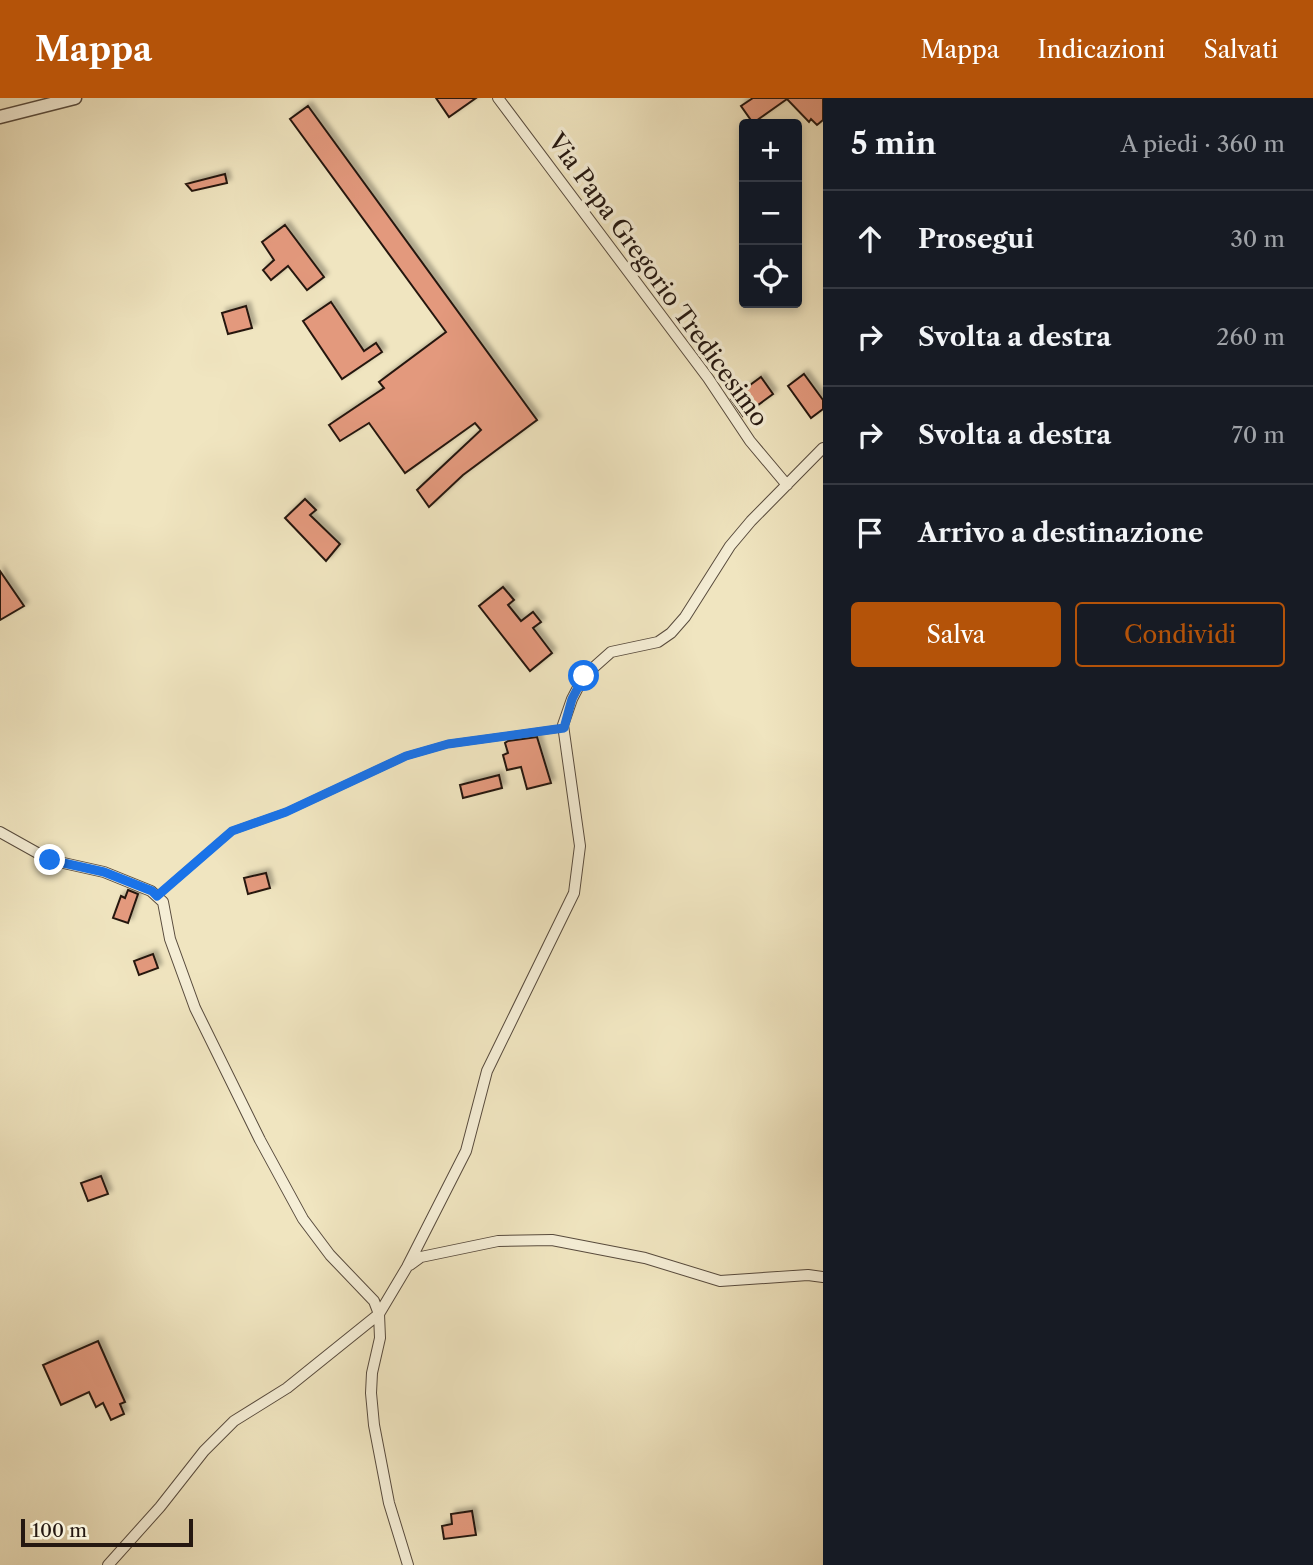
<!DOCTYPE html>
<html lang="it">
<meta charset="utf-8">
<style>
:root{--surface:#171b24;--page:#242831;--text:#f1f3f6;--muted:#9ea1a6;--line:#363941;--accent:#b45309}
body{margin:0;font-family:"Libre Caslon Text",serif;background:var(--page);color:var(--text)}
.controls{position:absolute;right:21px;top:21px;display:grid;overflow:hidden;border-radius:7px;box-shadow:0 4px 10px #0003}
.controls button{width:63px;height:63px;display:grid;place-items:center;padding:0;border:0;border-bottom:2px solid var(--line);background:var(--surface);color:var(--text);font:35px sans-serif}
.scale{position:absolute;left:21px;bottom:18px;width:172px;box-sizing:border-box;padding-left:7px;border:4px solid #251811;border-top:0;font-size:19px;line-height:24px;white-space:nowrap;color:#251811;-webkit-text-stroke:5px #f5eed6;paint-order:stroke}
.stop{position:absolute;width:21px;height:21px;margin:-16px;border:5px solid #1a73e8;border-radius:50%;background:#fff}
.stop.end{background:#1a73e8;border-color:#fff;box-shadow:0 2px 7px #0008}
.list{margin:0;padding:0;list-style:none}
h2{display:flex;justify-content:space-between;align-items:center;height:91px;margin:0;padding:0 28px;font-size:30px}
h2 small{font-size:23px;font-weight:400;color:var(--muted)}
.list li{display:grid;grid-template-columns:46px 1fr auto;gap:21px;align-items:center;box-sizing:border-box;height:98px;padding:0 28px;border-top:2px solid var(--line)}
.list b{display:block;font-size:26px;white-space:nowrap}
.list em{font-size:23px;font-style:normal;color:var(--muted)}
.actions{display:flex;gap:14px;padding:21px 28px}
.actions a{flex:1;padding:16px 0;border:2px solid var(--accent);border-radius:7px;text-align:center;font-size:24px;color:var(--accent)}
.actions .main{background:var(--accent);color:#fff}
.icon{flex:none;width:38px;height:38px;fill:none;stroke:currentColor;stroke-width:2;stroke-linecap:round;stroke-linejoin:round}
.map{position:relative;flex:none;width:823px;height:1467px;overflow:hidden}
header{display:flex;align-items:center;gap:42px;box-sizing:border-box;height:98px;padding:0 35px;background:var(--accent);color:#fff}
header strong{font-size:33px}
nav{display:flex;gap:38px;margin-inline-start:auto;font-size:24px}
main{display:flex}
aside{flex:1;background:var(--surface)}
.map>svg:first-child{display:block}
</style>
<header>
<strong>Mappa</strong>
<nav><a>Mappa</a><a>Indicazioni</a><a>Salvati</a></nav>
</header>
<main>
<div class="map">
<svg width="823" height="1467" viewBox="0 0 823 1467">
<defs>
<filter id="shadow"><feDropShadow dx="4" dy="-4" stdDeviation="2" flood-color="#0004"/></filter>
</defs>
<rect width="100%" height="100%" fill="#f0e5c0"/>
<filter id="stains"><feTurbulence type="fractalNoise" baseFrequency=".00286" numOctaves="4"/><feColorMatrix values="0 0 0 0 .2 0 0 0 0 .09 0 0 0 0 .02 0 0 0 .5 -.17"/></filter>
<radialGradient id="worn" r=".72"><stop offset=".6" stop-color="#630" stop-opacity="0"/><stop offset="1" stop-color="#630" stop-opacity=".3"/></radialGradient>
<path fill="#e3997d" stroke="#251811" stroke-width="2" filter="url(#shadow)" d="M436 0H476L449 19Z
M753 0H823V22L817 27 811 21 809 24 787 1 753 25 741 8Z
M308 8 537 322 463 377 429 409 417 392 481 332 475 325 405 375 369 325 340 343 329 327 384 290 379 284 446 234 290 21Z
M225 76 227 85 192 93 186 86Z
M285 127 324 179 307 192 288 168 271 182 263 172 274 162 262 144Z
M331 204 364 253 376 245 382 254 342 281 303 223Z
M246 208 252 230 228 236 222 215Z
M804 276 823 302V311L811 320 788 288Z
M761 279 773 296 743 318 731 301Z
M305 401 316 412 310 417 340 446 326 463 285 420Z
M0 473 24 508 0 522Z
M503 489 514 502 508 507 521 523 533 514 541 524 533 530 552 555 530 573 479 508Z
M537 639 551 685 527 691 521 669 507 672 503 657 508 655 505 645 508 643Z
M499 677 502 690 463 700 460 687Z
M266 775 270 790 248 796 244 780Z
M128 792 138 796 128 825 113 820 121 798 125 800Z
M153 856 158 870 139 877 134 863Z
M101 1078 108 1096 88 1103 81 1085Z
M98 1243 125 1304 120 1306 124 1316 111 1322 103 1305 96 1309 89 1294 61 1307 43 1267Z
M472 1413 476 1437 444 1441 442 1428 452 1426 451 1416Z"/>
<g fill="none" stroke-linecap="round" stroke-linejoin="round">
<g stroke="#584b3d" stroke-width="8">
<path id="service" d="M157 798 232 733 286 714 406 658 448 646 564 630"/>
</g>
<g stroke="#584b3d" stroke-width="12">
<path id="minor" d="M498 0 708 280 750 343 787 387
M0 734 50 762 104 774 151 793 163 804 170 841 195 910 260 1042 303 1121 330 1157 374 1203 379 1216 380 1240 372 1275 371 1295 374 1327 389 1405 408 1467
M410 1167 421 1159 498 1143 552 1142 645 1160 720 1183 808 1177 823 1179
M108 1467 160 1409 204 1353 234 1323 287 1290 379 1216 407 1169 466 1053 487 973 574 795 580 748 563 627 572 601 584 578 611 554 658 544 671 535 685 519 730 448 751 423 823 350"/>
</g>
<g stroke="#584b3d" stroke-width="15">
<path id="tertiary" d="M0 19 75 0"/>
</g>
<use href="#service" stroke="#f5eed6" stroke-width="5"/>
<use href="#minor" stroke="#f5eed6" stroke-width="10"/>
<use href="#tertiary" stroke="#f5eed6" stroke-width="12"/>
</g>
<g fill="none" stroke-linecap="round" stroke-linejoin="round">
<path stroke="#1a73e8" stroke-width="9" d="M50 762 104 774 152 793 157 798 232 733 286 714 406 658 448 646 564 630 572 601 584 578"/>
</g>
<g text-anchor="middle" stroke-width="7" stroke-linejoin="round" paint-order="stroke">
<g font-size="24" fill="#251811" stroke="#f5eed6">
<text transform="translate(658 182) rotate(54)" y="8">Via Papa Gregorio Tredicesimo</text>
</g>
</g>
<rect width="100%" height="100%" filter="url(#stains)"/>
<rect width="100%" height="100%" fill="url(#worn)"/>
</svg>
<div class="controls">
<button>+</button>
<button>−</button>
<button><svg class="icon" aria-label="locate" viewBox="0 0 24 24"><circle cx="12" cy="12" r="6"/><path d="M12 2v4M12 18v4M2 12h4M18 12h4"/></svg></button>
</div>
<div class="scale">100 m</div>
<div class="stop" style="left:584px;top:578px"></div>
<div class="stop end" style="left:50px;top:762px"></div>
</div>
<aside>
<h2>5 min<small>A piedi · 360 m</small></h2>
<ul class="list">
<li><svg class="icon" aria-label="ahead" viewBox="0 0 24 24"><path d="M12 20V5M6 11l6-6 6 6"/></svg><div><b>Prosegui</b></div><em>30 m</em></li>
<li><svg class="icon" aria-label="right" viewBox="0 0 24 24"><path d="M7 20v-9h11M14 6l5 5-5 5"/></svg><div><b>Svolta a destra</b></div><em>260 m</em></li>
<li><svg class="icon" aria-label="right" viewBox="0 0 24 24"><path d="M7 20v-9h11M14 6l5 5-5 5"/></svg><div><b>Svolta a destra</b></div><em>70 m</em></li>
<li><svg class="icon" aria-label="arrive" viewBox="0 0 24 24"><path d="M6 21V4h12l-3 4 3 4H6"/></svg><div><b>Arrivo a destinazione</b></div></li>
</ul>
<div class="actions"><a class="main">Salva</a><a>Condividi</a></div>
</aside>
</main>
